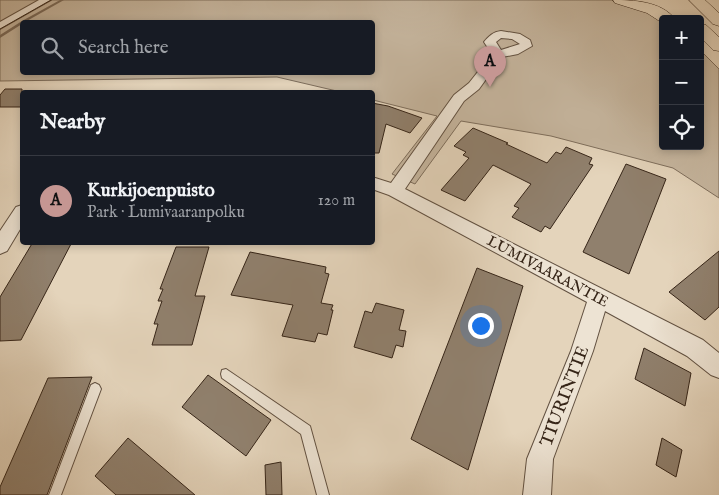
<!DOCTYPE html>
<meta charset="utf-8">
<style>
:root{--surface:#171b24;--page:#20242c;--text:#f1f3f6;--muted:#9ea1a6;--line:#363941;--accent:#c59692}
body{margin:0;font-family:"IM FELL English",serif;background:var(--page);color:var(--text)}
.controls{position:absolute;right:15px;top:15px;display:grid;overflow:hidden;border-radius:5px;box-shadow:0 2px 8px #0003}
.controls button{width:45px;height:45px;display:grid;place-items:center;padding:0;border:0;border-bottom:1px solid var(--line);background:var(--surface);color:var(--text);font:25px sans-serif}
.you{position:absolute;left:480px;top:325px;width:18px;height:18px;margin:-12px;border:4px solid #fff;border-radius:50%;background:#1a73e8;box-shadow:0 0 0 8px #1a73e833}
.badge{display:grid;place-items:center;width:32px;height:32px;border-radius:50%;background:var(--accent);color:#111;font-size:16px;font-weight:700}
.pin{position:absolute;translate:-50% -41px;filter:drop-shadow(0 1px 2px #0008)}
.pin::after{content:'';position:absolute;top:26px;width:18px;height:15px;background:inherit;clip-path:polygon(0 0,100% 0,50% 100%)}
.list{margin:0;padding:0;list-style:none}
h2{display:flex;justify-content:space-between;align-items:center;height:65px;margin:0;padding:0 20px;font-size:21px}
h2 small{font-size:16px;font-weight:400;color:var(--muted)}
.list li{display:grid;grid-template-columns:32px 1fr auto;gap:15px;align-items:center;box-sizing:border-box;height:90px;padding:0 20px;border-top:1px solid var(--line)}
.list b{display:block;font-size:19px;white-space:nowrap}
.list p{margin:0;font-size:16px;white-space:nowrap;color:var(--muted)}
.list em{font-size:16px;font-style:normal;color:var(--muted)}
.icon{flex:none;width:28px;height:28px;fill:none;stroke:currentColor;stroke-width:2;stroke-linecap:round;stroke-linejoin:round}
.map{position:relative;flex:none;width:719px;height:495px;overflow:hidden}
.search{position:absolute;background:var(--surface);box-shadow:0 2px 8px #0003;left:20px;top:20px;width:355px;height:55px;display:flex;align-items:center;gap:12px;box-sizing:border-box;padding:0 18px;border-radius:5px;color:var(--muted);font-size:19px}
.panel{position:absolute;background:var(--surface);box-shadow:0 2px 8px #0003;left:20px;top:90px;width:355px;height:155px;border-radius:5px}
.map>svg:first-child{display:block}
</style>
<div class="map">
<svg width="719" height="495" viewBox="0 0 719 495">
<rect width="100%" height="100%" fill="#e4d4bb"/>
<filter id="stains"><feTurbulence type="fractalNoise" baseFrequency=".004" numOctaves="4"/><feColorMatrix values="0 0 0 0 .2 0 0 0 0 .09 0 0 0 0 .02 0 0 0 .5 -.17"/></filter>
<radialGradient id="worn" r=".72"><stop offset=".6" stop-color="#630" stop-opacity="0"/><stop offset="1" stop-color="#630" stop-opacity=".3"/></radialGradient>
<path fill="#c6b69f" stroke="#7e6e5c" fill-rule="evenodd" d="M0 0H613L652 14 663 19V146H700V50L719 69V198L673 168 551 136 461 121 415 184 392 174 437 116 373 100 372 92H341L277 77 0 81ZM22 22H372V72H22Z"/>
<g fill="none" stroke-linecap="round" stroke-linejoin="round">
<path fill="#7b6a59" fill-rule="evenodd" d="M60 0H64L25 22H22V24L0 38V35L22 21Z"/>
</g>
<path fill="#90806d" stroke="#362518" d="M5 89H22V107H0V95Z
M372 103 388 106 422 118 410 133 386 124 379 153H372Z
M473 128 508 143 506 144 547 163 556 152 561 154 566 147 592 158 589 164 593 165 550 229 545 226 541 232 512 217 519 208 514 206 531 184 493 165 465 201 441 190 469 158 463 155 466 152 454 146Z
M626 164 666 179 629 274 583 252Z
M33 242H72L21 340 0 341V297Z
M176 247H209L195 296H205L192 345H152L158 324H154L162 301H158L163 289H160Z
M719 251V307L705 320 669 292Z
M250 252 326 267 325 273 329 274 321 303 333 305 331 310H333L327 335 318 333 315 342 282 336 293 305 231 295Z
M477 268 523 286 468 470 411 439Z
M376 303 404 310 399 330 406 331 403 347 396 345 392 358 354 347 365 311 372 313Z
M644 348 691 373 685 406 635 379Z
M208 375 271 420 246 456 182 407Z
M92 377 47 495H0V487L48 378Z
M128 438 195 495H116L95 476Z
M662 438 682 450 676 477 656 465Z
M281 462 282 495H266L265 465Z"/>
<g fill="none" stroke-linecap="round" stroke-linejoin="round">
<g stroke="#625141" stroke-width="2">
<path id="lane" d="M226 369 310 426 329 495H317L301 434 222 378 221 374 222 370Z
M95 383 99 385 101 389 61 495H49L91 385Z"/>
</g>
<g stroke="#625141" stroke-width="2">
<path id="street" d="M39 0H51L0 29V22Z
M501 31 520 34 530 40 532 46 518 54 502 57 479 89 464 101 405 189 703 340 719 353V378L711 375 687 356 605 311 593 351 553 459 551 495H523L527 459 571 351 587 302 389 195 372 189V177L391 183 454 95 469 83 492 54 484 42C489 36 493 32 501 31ZM501 38 512 39 520 44 501 50 496 42Z
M22 205V226L7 251 0 254V231L16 207Z"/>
</g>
<g stroke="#362518" stroke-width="1">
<path id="highway" d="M613 0C633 0 661 1 675 19H663L661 22 647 13 615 3Z
M689 0H705L719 13V26L713 24Z
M700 23 706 25 719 37V51L713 50 700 37Z"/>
</g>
<use href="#lane" fill="#ede3d3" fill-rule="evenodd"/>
<use href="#street" fill="#ede3d3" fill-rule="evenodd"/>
<use href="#highway" fill="#e4d4bb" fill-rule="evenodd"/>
<path stroke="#362518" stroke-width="1" d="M0 29 51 0"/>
</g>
<g text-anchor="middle" stroke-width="5" stroke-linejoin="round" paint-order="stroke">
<g font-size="15" fill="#362518" stroke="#ede3d3">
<text transform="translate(548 271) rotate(28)" y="5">LUMIVAARANTIE</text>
</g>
<g font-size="18" fill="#362518" stroke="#ede3d3">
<text transform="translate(564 396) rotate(-69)" y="6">TIURINTIE</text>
</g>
</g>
<rect width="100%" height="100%" filter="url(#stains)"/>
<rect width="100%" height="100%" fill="url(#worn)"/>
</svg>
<div class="controls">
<button>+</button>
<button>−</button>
<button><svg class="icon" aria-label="locate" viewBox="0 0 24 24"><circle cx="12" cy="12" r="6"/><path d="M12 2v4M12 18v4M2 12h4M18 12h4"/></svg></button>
</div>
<div class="you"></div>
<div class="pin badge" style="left:490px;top:87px">A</div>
<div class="search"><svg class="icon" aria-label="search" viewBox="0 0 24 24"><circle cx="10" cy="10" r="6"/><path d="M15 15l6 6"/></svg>Search here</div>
<section class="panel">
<h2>Nearby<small></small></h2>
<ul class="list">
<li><span class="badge">A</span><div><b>Kurkijoenpuisto</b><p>Park · Lumivaaranpolku</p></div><em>120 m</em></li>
</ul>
</section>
</div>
